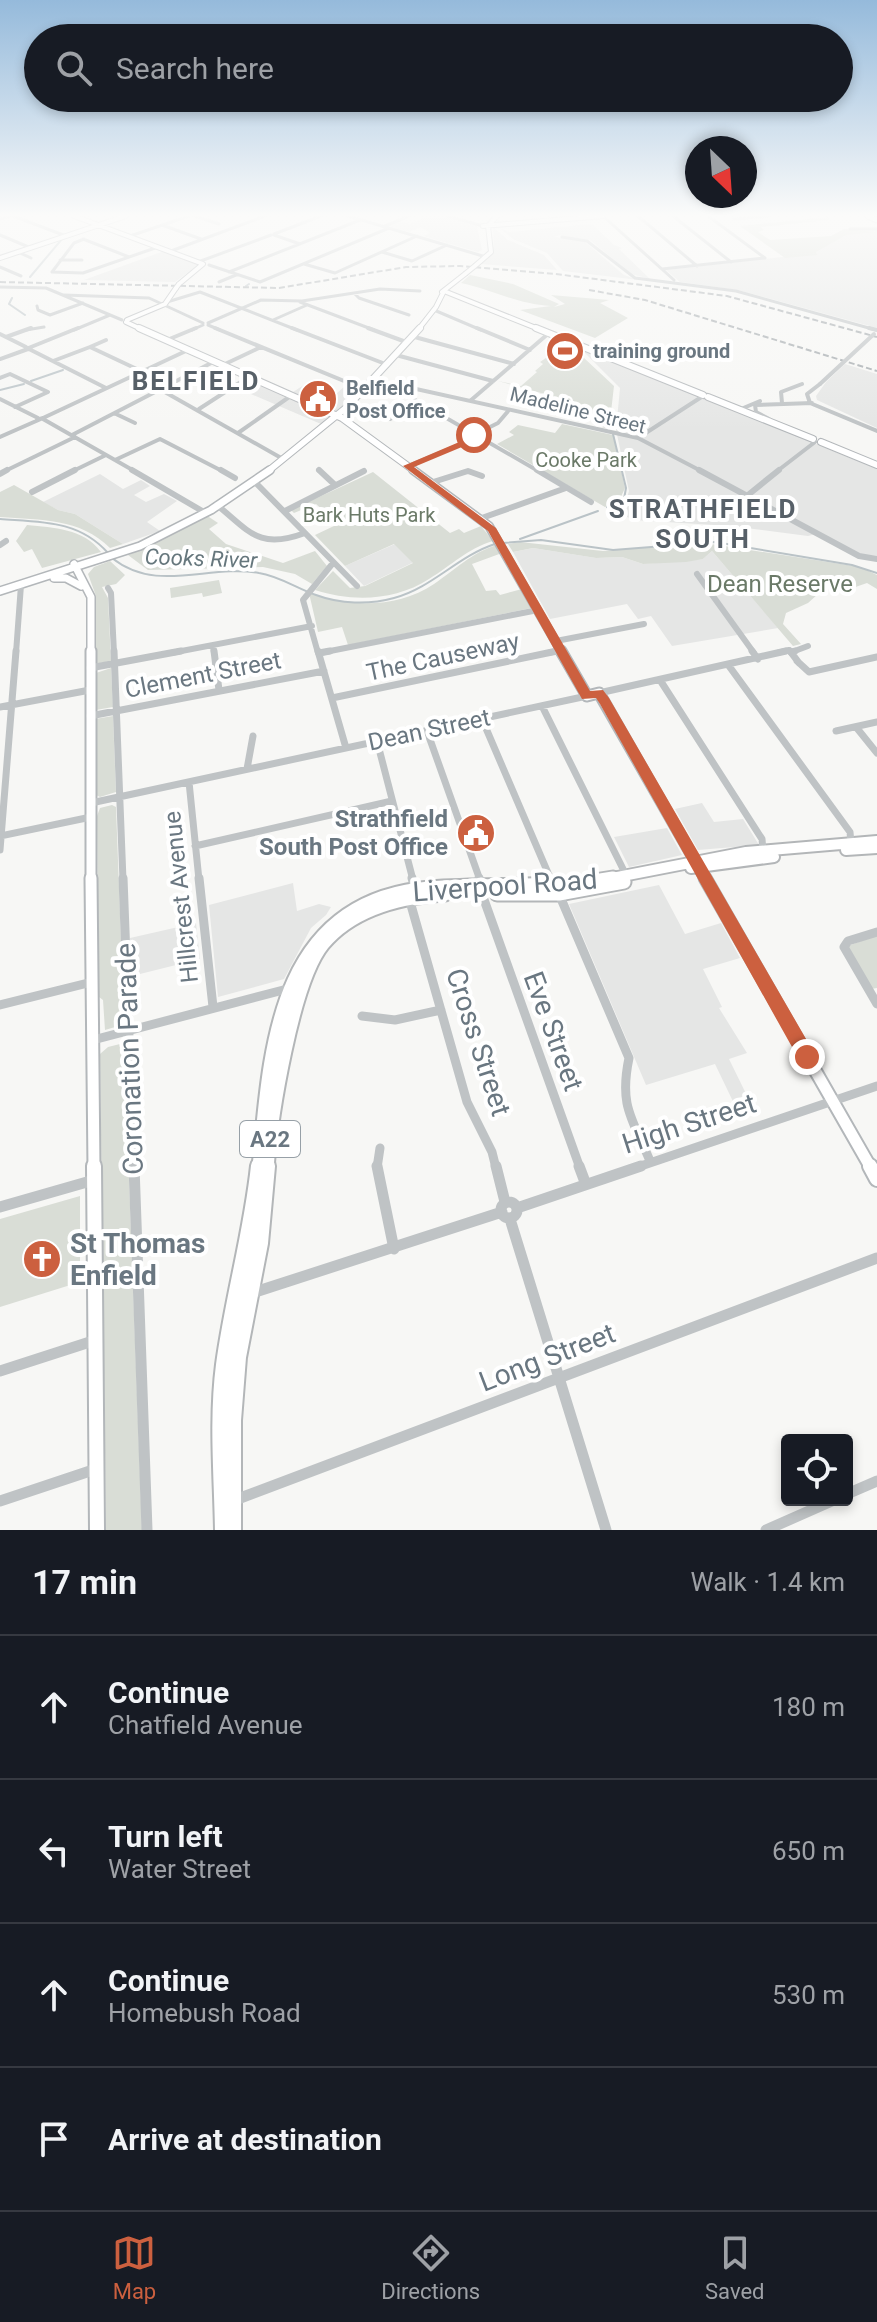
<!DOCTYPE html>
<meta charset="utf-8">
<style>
:root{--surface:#171b24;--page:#20242c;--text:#f1f3f6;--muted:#9ea1a6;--line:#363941;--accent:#cc603f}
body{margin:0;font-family:Roboto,sans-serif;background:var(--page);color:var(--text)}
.controls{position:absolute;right:24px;bottom:24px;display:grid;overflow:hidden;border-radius:8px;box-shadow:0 4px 12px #0003}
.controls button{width:72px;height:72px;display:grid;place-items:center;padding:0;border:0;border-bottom:2px solid var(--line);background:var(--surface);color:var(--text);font:40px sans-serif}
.compass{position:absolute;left:685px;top:136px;width:72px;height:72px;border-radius:50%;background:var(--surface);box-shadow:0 4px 12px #0003;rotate:155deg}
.stop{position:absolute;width:24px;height:24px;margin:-18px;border:6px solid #cc603f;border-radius:50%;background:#fff}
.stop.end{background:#cc603f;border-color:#fff;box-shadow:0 2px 8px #0008}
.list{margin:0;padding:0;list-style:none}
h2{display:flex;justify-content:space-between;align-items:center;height:104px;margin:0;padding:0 32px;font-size:34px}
h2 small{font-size:26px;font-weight:400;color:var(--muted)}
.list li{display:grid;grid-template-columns:52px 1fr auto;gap:24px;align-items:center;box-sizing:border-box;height:144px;padding:0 32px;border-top:2px solid var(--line)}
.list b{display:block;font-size:30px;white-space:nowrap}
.list p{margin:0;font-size:26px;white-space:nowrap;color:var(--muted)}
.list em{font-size:26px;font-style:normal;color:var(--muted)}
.icon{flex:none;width:44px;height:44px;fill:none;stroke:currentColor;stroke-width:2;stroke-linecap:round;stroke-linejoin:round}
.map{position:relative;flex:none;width:877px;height:1530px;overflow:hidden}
.search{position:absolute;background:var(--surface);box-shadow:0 4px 12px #0003;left:24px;right:24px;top:24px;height:88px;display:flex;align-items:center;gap:20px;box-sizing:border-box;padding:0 28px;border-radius:44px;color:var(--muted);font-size:30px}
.sheet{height:680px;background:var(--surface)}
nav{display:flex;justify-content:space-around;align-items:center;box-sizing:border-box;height:112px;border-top:2px solid var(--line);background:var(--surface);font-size:22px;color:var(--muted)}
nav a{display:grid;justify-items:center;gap:4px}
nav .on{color:var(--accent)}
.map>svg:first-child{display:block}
</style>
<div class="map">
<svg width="877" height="1530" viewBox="0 0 877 1530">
<rect width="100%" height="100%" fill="#f7f7f5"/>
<path fill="#e5e6e5" d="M419 216H441L477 226 482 250 478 252 423 236 430 233 421 227 409 232 388 226 399 221 409 224 423 218Z
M592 224 614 245 622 248 619 249 650 279 631 274 590 240 559 235 555 237 584 241 624 275 639 280 563 271 547 253 513 239 498 227 509 232Z
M493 227 508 240 544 255 557 270 481 264 494 252Z
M877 231V328L738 290 680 282 666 270 809 254 847 234Z
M164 251 198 265 175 282 84 280Z
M587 350 877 469V556L862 555 820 533 808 536 730 526 634 520 611 510 626 501 629 491 616 430 620 388 584 352Z
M845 364 877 374V428L817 400 816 396 826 382Z
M248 381H253L332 416 321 424 237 388Z
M307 383 335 395 346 385 359 391 337 411 293 392Z
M100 474 123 489 141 480 150 486 134 495 146 502 164 494 177 501 147 522 160 531 123 544 75 514 58 510 43 502Z
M395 544 414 562 364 586 345 566Z
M533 548 596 558 622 557 643 564 703 559 712 551 778 628 672 646 651 616 638 619 627 604 550 619 513 552Z
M702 803 714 822 743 819 759 845 698 850 675 809Z
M667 828 682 855 629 867 614 837Z
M293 883 297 911 319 904 331 907 326 915 311 928 284 979 218 997 209 905Z
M659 885 685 934 721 923 740 958 703 969 722 1007 719 1008 747 1053 729 1059 755 1112 740 1116 715 1064 646 1085 569 904Z
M196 923 200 959 132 976 130 938Z"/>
<path fill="#d9ddd6" d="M828 217 829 220 761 227 764 230 758 232 770 240 831 236 844 229 877 232 846 235 816 252 817 255 785 258 740 226Z
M470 275 513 284 559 304 554 307 565 304 551 295 609 300 600 303 628 318 595 338 520 310 551 306C517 304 493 290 461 283Z
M568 343 614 386 609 429 594 425 601 417 534 400 541 393 498 381 521 386 537 372 535 371 543 364 540 362Z
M562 424 613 435 625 488 619 501 605 507 497 444 514 435 509 432 518 425 555 433Z
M373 472 450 533 459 529 464 533 481 526 493 541C467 549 452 565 429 579 395 601 352 602 315 590L333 571 350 588 365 586 413 563 394 544 345 566 315 535 334 526 325 517 328 515 316 504 294 513 291 510Z
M14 485 58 510 75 514 123 544 110 548C80 518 41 520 0 517V492Z
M206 515 218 523 209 529 226 544 283 563 315 551 327 566 312 584 295 574 263 567 148 570 128 555Z
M27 525C54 528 83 528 101 552L42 568 32 549 24 552 16 541Z
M520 542 603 551 705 543 860 567 877 575V589L867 583 844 591 828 585 808 603 786 613 783 624 801 644 793 646 712 551 703 559 686 562 643 564 622 557 596 558 533 548 513 552 508 544Z
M497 545 502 553 472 564 486 591 496 590 500 595 522 589 532 608 348 645 342 627 318 632 309 593C349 607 397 609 434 584 456 569 471 553 497 545Z
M110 561 125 575 116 584 102 587 108 598 111 661 94 664 96 596 88 574 94 567Z
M219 580 222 593 203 597 202 593 171 598 170 588Z
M111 668 113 707 96 710V673Z
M113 716 116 792 100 797 96 795 95 719Z
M112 805 116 807 124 1021 122 1025 105 1030 103 1000 99 997 97 816 100 808Z
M877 935V988L871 989 848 946Z
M124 1043 142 1530H106L100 1054 108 1047Z
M80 1196V1282L0 1307V1219Z"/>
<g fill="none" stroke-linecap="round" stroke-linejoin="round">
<path stroke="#bac3c7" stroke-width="2" d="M30 277 62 239
M246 286 249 284
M12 298 9 304 25 315
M31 381 63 370
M0 390 24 384
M607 507 624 499 626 488 613 434
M0 519C41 522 79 520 108 553
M520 539 598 511
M502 543 541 540 613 550 715 542 852 565 877 573
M112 558C157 594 208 564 259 573 279 576 296 588 316 595 340 604 369 605 394 598 432 588 458 556 495 544"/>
<g stroke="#b3b7ba" stroke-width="6">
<path id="major-far5" d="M74 216 203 264 179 284
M483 226 603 216
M0 258 126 216
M476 265 491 252 488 226 497 216
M444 291 541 330
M442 292 465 274
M127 320 165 304 176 288
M126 322 143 330
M418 330 436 307 444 291"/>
</g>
<g stroke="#b3b7ba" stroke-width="8">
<path id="major-far4" d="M139 328 342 418 416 472
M536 328 703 395
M708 397 813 439
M821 442 877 465
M267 472 347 407 420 328"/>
</g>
<g stroke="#b3b7ba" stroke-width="10">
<path id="major-far3" d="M413 470 489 526 562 653
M74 564 91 597V653
M54 578H66L81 586
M0 591 140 546 211 510 270 470"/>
</g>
<g stroke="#b3b7ba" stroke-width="13">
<path id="major-far2" d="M91 651V880
M561 651 587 696 599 693 706 880"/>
</g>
<g stroke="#b3b7ba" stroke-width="15">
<path id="major-far1" d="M91 878 94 1168
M705 878 871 1168"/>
</g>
<g stroke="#b3b7ba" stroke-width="18">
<path id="major" d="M94 1166 97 1530
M870 1166 877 1179"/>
</g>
<g stroke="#b3b6b8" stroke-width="7">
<path id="highway-far3" d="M868 216 877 220"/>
</g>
<g stroke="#b3b6b8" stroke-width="14">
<path id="highway-far2" d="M846 850 877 848
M691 868 774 857
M602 880 746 852 877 841"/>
</g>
<g stroke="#b3b6b8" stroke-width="17">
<path id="highway-far1" d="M497 894H559L624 882
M259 1168C270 1047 277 900 430 888 491 883 552 889 613 878
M267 1168C271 1117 292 982 323 944 353 908 401 897 445 894"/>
</g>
<g stroke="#b3b6b8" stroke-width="20">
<path id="highway" d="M223 1530C222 1475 217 1419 224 1365 233 1298 252 1233 259 1166
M233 1530V1420L238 1357 260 1243 267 1166"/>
</g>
<path stroke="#bfc3c5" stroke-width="3" d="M13 216 66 236
M195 216 219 224
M348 216 486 257
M447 216 483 226
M603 216 674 280
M638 216 697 266
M673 216 731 262
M708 216 765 258
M0 219 11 216
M734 219 769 216
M162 225 201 239
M385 226 409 216
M850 229H877
M274 234 321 216
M0 235 31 248
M274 235 300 244
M130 236 189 216
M562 237 587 241 635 278 736 291 876 330
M83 239 129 257
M84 239 74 243 52 272 83 273 158 247
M171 251 265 216
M18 252 31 258
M382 252 412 261 447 245
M60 260H82
M198 262 271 235
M304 264 335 273 417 236
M209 265 260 282 389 228
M0 267 21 276
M662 269 765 258
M229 272 360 220
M219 282 236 275
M0 287 46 288 122 320
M354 293 359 298 409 315
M64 295 149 298 203 323
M167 302 200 292 297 330
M300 302 374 330
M37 306 38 310 50 315 83 303
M434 310 481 330
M273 320 307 305
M208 323 261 300 302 301 380 289 420 291
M208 325 220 330
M26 330 44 327
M74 330 110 315
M192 330 203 325"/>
<path stroke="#bfc3c5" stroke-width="4" d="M215 328 366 390
M292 328 388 365
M368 328 406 342
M477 328 530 350
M869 328 877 330
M0 334 26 347
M411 336 514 364
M6 337 31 328
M167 340 196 328
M90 347 106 340
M26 349 78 328
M29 349 106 388
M396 355 493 381
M0 359 28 349
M53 361 90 347 141 371
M223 365 261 347
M0 378 10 374 48 392 15 407
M377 378 540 472
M820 384 807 394 810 403 877 431
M389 386 398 385 638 438 703 472
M163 391 283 459
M0 399 38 418
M470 401 549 333
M782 403 781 392 802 384
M199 409 250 376
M741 409 760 401
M116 414 135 423
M43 418 188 350
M43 419 136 472
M390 419 420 404
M769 419 756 412 755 405 812 403
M238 433 292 395
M72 435 215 361
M474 435 498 423 509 410
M0 437 43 418 37 420
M638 438 703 396
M115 460 160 439 224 472
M408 466 478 437
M318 470 321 472
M3 472 75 437
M71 472 106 455
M361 472 364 471
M463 472H472
M776 472 815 442"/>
<path stroke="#bfc3c5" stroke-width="6" d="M132 470 204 512
M221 470 235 478
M319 470 335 485
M537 470 591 502
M699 470 859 556 877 559
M0 474 7 470
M254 481 357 586
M430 483 468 471 482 476
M32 492 75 470
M748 495 779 470
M217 505C250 532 259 550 305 533
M285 511 364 471
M479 519 566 488
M0 545 6 541
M697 574 754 653
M108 588 111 593 114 653
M556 641 644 624
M213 645 214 653
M792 652 808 646
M16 653 21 585
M171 653 312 626
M318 653 303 600 333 563
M320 653 538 610
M548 653 561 650
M777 653 789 650 791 653"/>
<path stroke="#bfc3c5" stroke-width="7" d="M114 651 123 880
M214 651 219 690
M318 651 346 748
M752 651 758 659
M790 651 799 663
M792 652 795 651
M319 653 330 651
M797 661 809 672 877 657
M729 666 850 832 851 843
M90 668 181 651
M660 680 762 839 763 851
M599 693 786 651
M332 698 557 651
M542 706 626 875
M0 707 90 690
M90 716 324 671
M482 719 551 880
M856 727 877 753
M427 731 480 880
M836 731 877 722
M377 741 413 880
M247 769 253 736
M189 782 199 880
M91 803 587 696
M0 836 91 817
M195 846 392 801
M0 850 16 651"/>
<path stroke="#bfc3c5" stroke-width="9" d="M123 878 134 1168
M199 878 213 1007
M412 878 415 889
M479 878 482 887
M551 878 553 884
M482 894 580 1168
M559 894 629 1058C619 1106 632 1118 650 1161
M409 898 467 1102 492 1152 496 1168
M877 932 848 941 844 947 877 1004
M0 1005 92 982
M362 1016 395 1020 441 1010
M93 1040 291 988
M377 1168 380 1148
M635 1168 877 1086"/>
<path stroke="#bfc3c5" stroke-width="11" d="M134 1166 147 1530
M377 1166 394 1249
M496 1166 505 1202
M579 1166 585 1182
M501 1210a8 8 0 1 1 16 0a8 8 0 1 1-16 0Z
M0 1207 94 1180
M517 1208 641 1166
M510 1219 606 1530
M252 1293 502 1212
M0 1371 96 1340
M847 1494 877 1481
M235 1500 877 1258
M0 1501 96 1469
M766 1530 834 1500"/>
<use href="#major-far5" stroke="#fff" stroke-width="4"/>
<use href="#major-far4" stroke="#fff" stroke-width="6"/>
<use href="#major-far3" stroke="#fff" stroke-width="7"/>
<use href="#major-far2" stroke="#fff" stroke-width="9"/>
<use href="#major-far1" stroke="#fff" stroke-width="11"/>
<use href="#major" stroke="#fff" stroke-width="14"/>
<use href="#highway-far3" stroke="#fff" stroke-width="5"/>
<use href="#highway-far2" stroke="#fff" stroke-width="10"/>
<use href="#highway-far1" stroke="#fff" stroke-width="13"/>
<use href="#highway" stroke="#fff" stroke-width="16"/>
<path stroke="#a1a7ab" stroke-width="2" stroke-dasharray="6 3" stroke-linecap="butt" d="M0 282 279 288 406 267 460 266 556 274 727 296 877 337
M589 290 645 300 877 371"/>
<g stroke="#b3b7ba" stroke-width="6" stroke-linecap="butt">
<path id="major-bridge" d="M465 274 476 265
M176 288 179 284"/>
</g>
<path stroke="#bfc3c5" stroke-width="4" d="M820 384 874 334"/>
<use href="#major-bridge" stroke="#fff" stroke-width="4"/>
</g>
<linearGradient id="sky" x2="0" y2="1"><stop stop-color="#95badb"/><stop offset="0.5" stop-color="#fbfbfa"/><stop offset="1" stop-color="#fbfbfa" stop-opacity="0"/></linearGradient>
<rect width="877" height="430" fill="url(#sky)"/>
<path fill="#cc603f" d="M474 433 481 436V439L414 467 496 528 590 691 603 690 609 698 813 1051 815 1057 813 1063 807 1065 801 1063 600 704 596 698 582 699 488 531 403 466 471 437Z"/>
<defs>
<g id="stadium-disc" transform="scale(2)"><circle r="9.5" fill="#cc603f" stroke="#fff"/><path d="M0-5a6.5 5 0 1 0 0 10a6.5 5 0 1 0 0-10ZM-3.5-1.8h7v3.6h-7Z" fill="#fff"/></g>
<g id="civic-disc" transform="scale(2)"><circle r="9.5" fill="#cc603f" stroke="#fff"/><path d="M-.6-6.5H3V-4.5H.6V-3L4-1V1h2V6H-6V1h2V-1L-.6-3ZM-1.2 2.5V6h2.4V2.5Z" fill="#fff"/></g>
<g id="church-disc" transform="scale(2)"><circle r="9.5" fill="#cc603f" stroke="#fff"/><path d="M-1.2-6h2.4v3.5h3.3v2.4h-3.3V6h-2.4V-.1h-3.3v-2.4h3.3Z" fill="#fff"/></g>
</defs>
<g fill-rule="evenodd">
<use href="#stadium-disc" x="565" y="351"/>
<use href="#civic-disc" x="318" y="399"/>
<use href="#civic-disc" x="476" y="833"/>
<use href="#church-disc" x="42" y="1259"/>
</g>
<g text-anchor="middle" stroke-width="8" stroke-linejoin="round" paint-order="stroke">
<g font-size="20" font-weight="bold" fill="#6a7781" stroke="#fff" text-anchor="start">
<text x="593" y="358">training ground</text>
<text x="346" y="395">Belfield<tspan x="346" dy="23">Post Office</tspan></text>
</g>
<g font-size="20" fill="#6a7781" stroke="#fff">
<text transform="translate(578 410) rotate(14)" y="7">Madeline Street</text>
</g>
<g font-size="20" fill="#6b7a68" stroke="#fff">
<text x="586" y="467">Cooke Park</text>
<text x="369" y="522">Bark Huts Park</text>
</g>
<g font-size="22" font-style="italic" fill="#66777d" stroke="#fff">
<text transform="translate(201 558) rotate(2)" y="8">Cooks River</text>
</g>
<rect fill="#fff" stroke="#97a0a7" stroke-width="2" x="240" y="1121" width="60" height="36" rx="6"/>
<g font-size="22" font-weight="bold" fill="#6a7781">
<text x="270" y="1147">A22</text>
</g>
<g font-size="24" fill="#6b7a68" stroke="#fff">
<text x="780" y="592">Dean Reserve</text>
</g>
<g font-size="24" fill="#6a7781" stroke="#fff">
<text transform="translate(443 657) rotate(-12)" y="8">The Causeway</text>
<text transform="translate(203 675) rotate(-11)" y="8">Clement Street</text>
<text transform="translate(429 730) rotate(-12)" y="8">Dean Street</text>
<text transform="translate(181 897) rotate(-96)" y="8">Hillcrest Avenue</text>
</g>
<g font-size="24" font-weight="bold" fill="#6a7781" stroke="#fff" text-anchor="end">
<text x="448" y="827">Strathfield<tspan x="448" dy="28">South Post Office</tspan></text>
</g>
<g font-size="26" font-weight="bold" letter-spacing="2" fill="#576068" stroke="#fff">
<text x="196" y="390">BELFIELD</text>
<text x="703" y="518">STRATHFIELD<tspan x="703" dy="30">SOUTH</tspan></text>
</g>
<g font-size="28" fill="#6a7781" stroke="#fff">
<text transform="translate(505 885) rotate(-4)" y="10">Liverpool Road</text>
<text transform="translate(554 1031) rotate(70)" y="10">Eve Street</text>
<text transform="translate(479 1042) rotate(72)" y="10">Cross Street</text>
<text transform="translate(129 1059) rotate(-92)" y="10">Coronation Parade</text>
<text transform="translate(689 1123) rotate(-18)" y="10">High Street</text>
<text transform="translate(547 1357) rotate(-21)" y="10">Long Street</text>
</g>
<g font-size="28" font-weight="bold" fill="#6a7781" stroke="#fff" text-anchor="start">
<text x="70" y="1253">St Thomas<tspan x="70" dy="32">Enfield</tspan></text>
</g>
</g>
</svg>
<div class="controls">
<button><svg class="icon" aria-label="locate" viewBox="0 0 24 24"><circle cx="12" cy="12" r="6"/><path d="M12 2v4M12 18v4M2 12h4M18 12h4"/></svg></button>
</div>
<svg class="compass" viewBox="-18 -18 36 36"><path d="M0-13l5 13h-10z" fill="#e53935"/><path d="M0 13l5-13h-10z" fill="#9ea1a6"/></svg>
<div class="stop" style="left:474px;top:435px"></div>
<div class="stop end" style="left:807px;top:1057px"></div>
<div class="search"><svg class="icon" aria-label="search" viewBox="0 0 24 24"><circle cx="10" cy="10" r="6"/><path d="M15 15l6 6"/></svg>Search here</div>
</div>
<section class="sheet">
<h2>17 min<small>Walk · 1.4 km</small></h2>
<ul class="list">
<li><svg class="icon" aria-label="ahead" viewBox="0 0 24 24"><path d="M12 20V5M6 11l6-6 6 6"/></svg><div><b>Continue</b><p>Chatfield Avenue</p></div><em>180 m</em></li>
<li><svg class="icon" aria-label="left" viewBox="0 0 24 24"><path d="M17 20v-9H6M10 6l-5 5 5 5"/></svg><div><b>Turn left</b><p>Water Street</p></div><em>650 m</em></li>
<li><svg class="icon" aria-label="ahead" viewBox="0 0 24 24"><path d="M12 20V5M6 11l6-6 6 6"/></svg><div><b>Continue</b><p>Homebush Road</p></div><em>530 m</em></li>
<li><svg class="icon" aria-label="arrive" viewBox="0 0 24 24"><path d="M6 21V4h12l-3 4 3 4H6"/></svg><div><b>Arrive at destination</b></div></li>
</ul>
</section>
<nav>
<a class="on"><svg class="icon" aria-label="map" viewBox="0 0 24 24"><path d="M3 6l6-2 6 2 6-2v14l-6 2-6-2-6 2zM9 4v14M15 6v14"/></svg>Map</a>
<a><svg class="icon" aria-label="directions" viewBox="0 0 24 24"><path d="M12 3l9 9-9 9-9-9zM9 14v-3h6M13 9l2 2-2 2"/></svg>Directions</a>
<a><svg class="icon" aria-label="saved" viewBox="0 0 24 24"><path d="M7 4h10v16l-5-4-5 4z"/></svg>Saved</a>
</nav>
